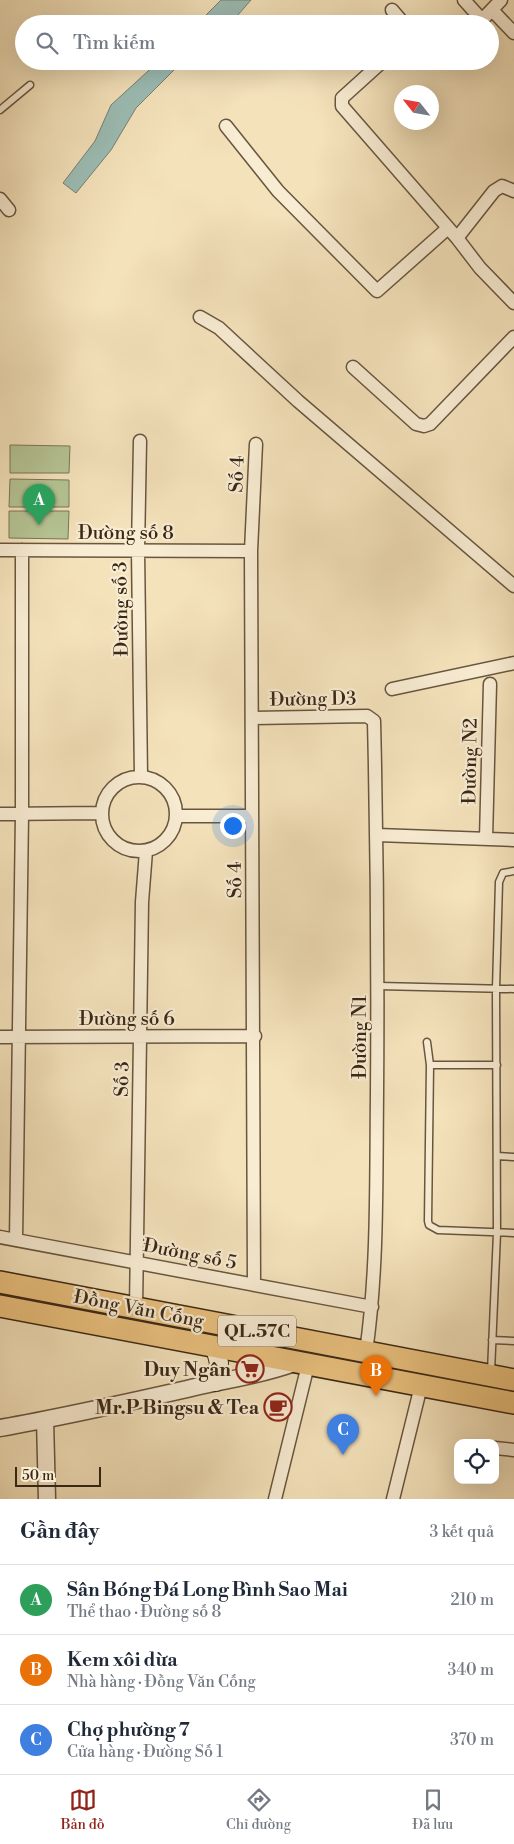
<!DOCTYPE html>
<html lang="vi">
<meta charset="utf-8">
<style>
:root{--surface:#fff;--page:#f6f6f7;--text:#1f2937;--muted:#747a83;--line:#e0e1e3;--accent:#8f2418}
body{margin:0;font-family:"Libre Bodoni",serif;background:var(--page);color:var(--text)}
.controls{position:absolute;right:15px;bottom:15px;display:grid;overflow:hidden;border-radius:10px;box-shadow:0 5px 20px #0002}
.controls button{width:45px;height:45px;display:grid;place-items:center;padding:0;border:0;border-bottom:1px solid var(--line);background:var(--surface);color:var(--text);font:25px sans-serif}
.compass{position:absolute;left:394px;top:85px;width:45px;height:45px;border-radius:50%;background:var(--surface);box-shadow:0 5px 20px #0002;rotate:301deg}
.scale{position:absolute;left:15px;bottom:12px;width:86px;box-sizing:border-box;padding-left:5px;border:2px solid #3a2716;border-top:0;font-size:14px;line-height:18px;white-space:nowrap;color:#3a2716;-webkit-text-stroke:4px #f8ecd3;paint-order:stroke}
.you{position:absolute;left:232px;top:825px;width:18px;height:18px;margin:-12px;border:4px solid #fff;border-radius:50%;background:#1a73e8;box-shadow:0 0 0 8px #1a73e833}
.badge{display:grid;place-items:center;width:32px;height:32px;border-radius:50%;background:var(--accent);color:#fff;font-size:16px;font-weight:700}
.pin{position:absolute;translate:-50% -41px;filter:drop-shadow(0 1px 2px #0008)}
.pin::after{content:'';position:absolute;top:26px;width:18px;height:15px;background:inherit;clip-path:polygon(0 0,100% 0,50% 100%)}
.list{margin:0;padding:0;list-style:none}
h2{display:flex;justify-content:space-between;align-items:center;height:65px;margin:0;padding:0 20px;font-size:21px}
h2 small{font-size:16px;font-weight:400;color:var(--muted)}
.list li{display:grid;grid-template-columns:32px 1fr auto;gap:15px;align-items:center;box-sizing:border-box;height:70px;padding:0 20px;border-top:1px solid var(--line)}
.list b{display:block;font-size:19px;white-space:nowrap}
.list p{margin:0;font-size:16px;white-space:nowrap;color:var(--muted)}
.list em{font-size:16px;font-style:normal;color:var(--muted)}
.icon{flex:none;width:28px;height:28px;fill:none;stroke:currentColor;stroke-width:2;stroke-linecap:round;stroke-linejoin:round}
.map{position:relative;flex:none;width:514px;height:1499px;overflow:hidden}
.search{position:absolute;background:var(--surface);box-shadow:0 5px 20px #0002;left:15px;right:15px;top:15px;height:55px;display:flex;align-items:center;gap:12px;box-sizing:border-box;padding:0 18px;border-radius:28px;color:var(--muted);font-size:19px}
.sheet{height:275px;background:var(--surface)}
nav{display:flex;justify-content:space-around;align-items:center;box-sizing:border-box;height:70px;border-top:1px solid var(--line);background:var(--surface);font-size:14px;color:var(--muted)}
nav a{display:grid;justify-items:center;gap:2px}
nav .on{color:var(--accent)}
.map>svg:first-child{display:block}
</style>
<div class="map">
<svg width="514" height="1499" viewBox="0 0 514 1499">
<rect width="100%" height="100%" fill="#f4e2bb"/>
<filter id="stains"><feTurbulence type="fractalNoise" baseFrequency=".004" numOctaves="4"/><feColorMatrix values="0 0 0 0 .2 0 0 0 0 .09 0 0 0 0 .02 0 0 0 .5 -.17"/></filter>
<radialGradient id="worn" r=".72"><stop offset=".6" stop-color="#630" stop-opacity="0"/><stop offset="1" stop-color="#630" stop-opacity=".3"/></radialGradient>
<path fill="#b5c494" stroke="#787655" d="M10 445 70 446 69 473H10Z
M10 479 69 480V507H9Z
M9 511H69L68 539 9 538Z"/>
<path fill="#9cbdb5" stroke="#758175" d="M221 0H251L230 24H197Z
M159 61H183L136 108 111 150 76 193 63 183 95 141 111 105Z"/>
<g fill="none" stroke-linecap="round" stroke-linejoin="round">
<g stroke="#68563f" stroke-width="9">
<path id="service" d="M0 110 30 85
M378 986 514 989
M427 1042 430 1065
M497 1065H430L428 1221 429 1225 438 1230 514 1233
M497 1156 514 1157
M492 1340 514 1341
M491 1372 497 1233 496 989 499 882 503 873 514 871"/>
</g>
<g stroke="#68563f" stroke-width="15">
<path id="minor" d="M464 0 482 20 501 0
M392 10 404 24
M492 10 514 33
M383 61 342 98V106L457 238
M226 126 278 191 377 291 448 228
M514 191 502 186 494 191 457 238 480 268 514 303
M0 199 9 210
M200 317 219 328 298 401 514 586
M353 367 416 424 424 426 430 424 514 337
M140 441 138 550 141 777
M0 550 251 551
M392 689 514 663
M252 718 367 716 374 721C377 846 378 970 377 1095 376 1181 378 1268 366 1352
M102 814a37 37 0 1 1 74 0a37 37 0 1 1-74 0Z
M0 814 101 813
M176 816H252
M377 835 514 840
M486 839 490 684
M0 1037 255 1036
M0 1237 372 1307
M16 1240 22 814V550
M254 1285 251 551 256 444
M136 1308 142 902 146 851
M495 1448 514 1450
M275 1499 308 1365
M393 1499 421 1386"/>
</g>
<g stroke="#68563f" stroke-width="19">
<path id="tertiary" d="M45 1420 47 1499
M0 1428C63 1417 125 1403 187 1389 223 1380 259 1376 294 1363"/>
</g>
<g stroke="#3a2716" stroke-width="20">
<path id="secondary" d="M215 1347 219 1363 216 1382"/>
</g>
<g stroke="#3a2716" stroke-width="24">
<path id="trunk" d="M0 1282 514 1380
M0 1306 514 1403"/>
</g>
<use href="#service" stroke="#f8ecd3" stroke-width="6"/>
<use href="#minor" stroke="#f8ecd3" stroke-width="12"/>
<use href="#tertiary" stroke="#f8ecd3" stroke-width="16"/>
<use href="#secondary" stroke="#f8ecd3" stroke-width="18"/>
<use href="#trunk" stroke="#eac17e" stroke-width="21"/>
</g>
<defs>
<g id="supermarket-ring" transform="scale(1.4375)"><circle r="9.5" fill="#f8ecd3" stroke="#8f2418" stroke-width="1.5"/><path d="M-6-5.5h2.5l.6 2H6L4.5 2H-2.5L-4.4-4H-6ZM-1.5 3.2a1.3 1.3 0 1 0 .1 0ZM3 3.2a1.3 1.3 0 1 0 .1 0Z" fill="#8f2418"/></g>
<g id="cafe-ring" transform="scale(1.4375)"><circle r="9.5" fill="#f8ecd3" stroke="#8f2418" stroke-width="1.5"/><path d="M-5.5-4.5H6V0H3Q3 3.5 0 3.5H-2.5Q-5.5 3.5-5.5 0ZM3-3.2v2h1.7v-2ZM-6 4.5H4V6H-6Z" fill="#8f2418"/></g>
</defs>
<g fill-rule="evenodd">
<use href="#supermarket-ring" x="250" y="1369"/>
<use href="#cafe-ring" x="278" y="1407"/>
</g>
<g text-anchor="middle" stroke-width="4.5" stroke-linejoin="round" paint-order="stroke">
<rect fill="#f8ecd3" stroke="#73624f" stroke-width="1" x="218" y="1315.5" width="78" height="31" rx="4"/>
<g font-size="18" font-weight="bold" fill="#3a2716">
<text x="257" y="1337">QL.57C</text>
</g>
<g font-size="19" fill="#3a2716" stroke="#f8ecd3">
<text transform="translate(236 474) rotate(-88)" y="7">Số 4</text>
<text x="126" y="539">Đường số 8</text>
<text transform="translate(120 609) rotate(-91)" y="7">Đường số 3</text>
<text transform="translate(313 698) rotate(-1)" y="7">Đường D3</text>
<text transform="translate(469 761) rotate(-89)" y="7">Đường N2</text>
<text transform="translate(234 880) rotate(-91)" y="7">Số 4</text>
<text x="127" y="1025">Đường số 6</text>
<text transform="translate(359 1037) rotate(-90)" y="7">Đường N1</text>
<text transform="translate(121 1079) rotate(-89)" y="7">Số 3</text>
<text transform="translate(190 1253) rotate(11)" y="7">Đường số 5</text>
<text transform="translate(139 1308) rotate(11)" y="7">Đồng Văn Cống</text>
</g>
<g font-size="19" font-weight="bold" fill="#3a2716" stroke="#f8ecd3" text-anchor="end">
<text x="231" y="1376">Duy Ngân</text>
<text x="259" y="1414">Mr.P Bingsu &amp; Tea</text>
</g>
</g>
<rect width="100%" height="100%" filter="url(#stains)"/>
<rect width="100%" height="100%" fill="url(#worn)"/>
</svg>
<div class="controls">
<button><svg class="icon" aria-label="locate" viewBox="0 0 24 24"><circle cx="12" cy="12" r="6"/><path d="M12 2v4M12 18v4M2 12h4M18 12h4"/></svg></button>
</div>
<svg class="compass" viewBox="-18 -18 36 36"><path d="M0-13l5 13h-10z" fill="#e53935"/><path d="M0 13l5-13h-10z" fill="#747a83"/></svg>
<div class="scale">50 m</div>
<div class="you"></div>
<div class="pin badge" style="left:39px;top:525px;background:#2e9e5b">A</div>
<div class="pin badge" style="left:376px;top:1396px;background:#e8710a">B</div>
<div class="pin badge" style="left:343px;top:1455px;background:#3f7fe0">C</div>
<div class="search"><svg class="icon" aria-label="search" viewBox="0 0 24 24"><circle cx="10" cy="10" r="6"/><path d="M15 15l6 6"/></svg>Tìm kiếm</div>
</div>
<section class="sheet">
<h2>Gần đây<small>3 kết quả</small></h2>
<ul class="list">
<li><span class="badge" style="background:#2e9e5b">A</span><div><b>Sân Bóng Đá Long Bình Sao Mai</b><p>Thể thao · Đường số 8</p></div><em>210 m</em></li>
<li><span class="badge" style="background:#e8710a">B</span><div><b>Kem xôi dừa</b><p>Nhà hàng · Đồng Văn Cống</p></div><em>340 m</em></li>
<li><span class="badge" style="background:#3f7fe0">C</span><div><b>Chợ phường 7</b><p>Cửa hàng · Đường Số 1</p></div><em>370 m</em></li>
</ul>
</section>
<nav>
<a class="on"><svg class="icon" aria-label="map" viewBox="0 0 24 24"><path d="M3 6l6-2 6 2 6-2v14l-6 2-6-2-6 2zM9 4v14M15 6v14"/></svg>Bản đồ</a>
<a><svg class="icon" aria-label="directions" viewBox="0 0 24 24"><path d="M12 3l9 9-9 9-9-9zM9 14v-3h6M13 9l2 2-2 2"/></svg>Chỉ đường</a>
<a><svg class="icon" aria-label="saved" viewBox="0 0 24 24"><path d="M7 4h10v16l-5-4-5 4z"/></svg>Đã lưu</a>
</nav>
